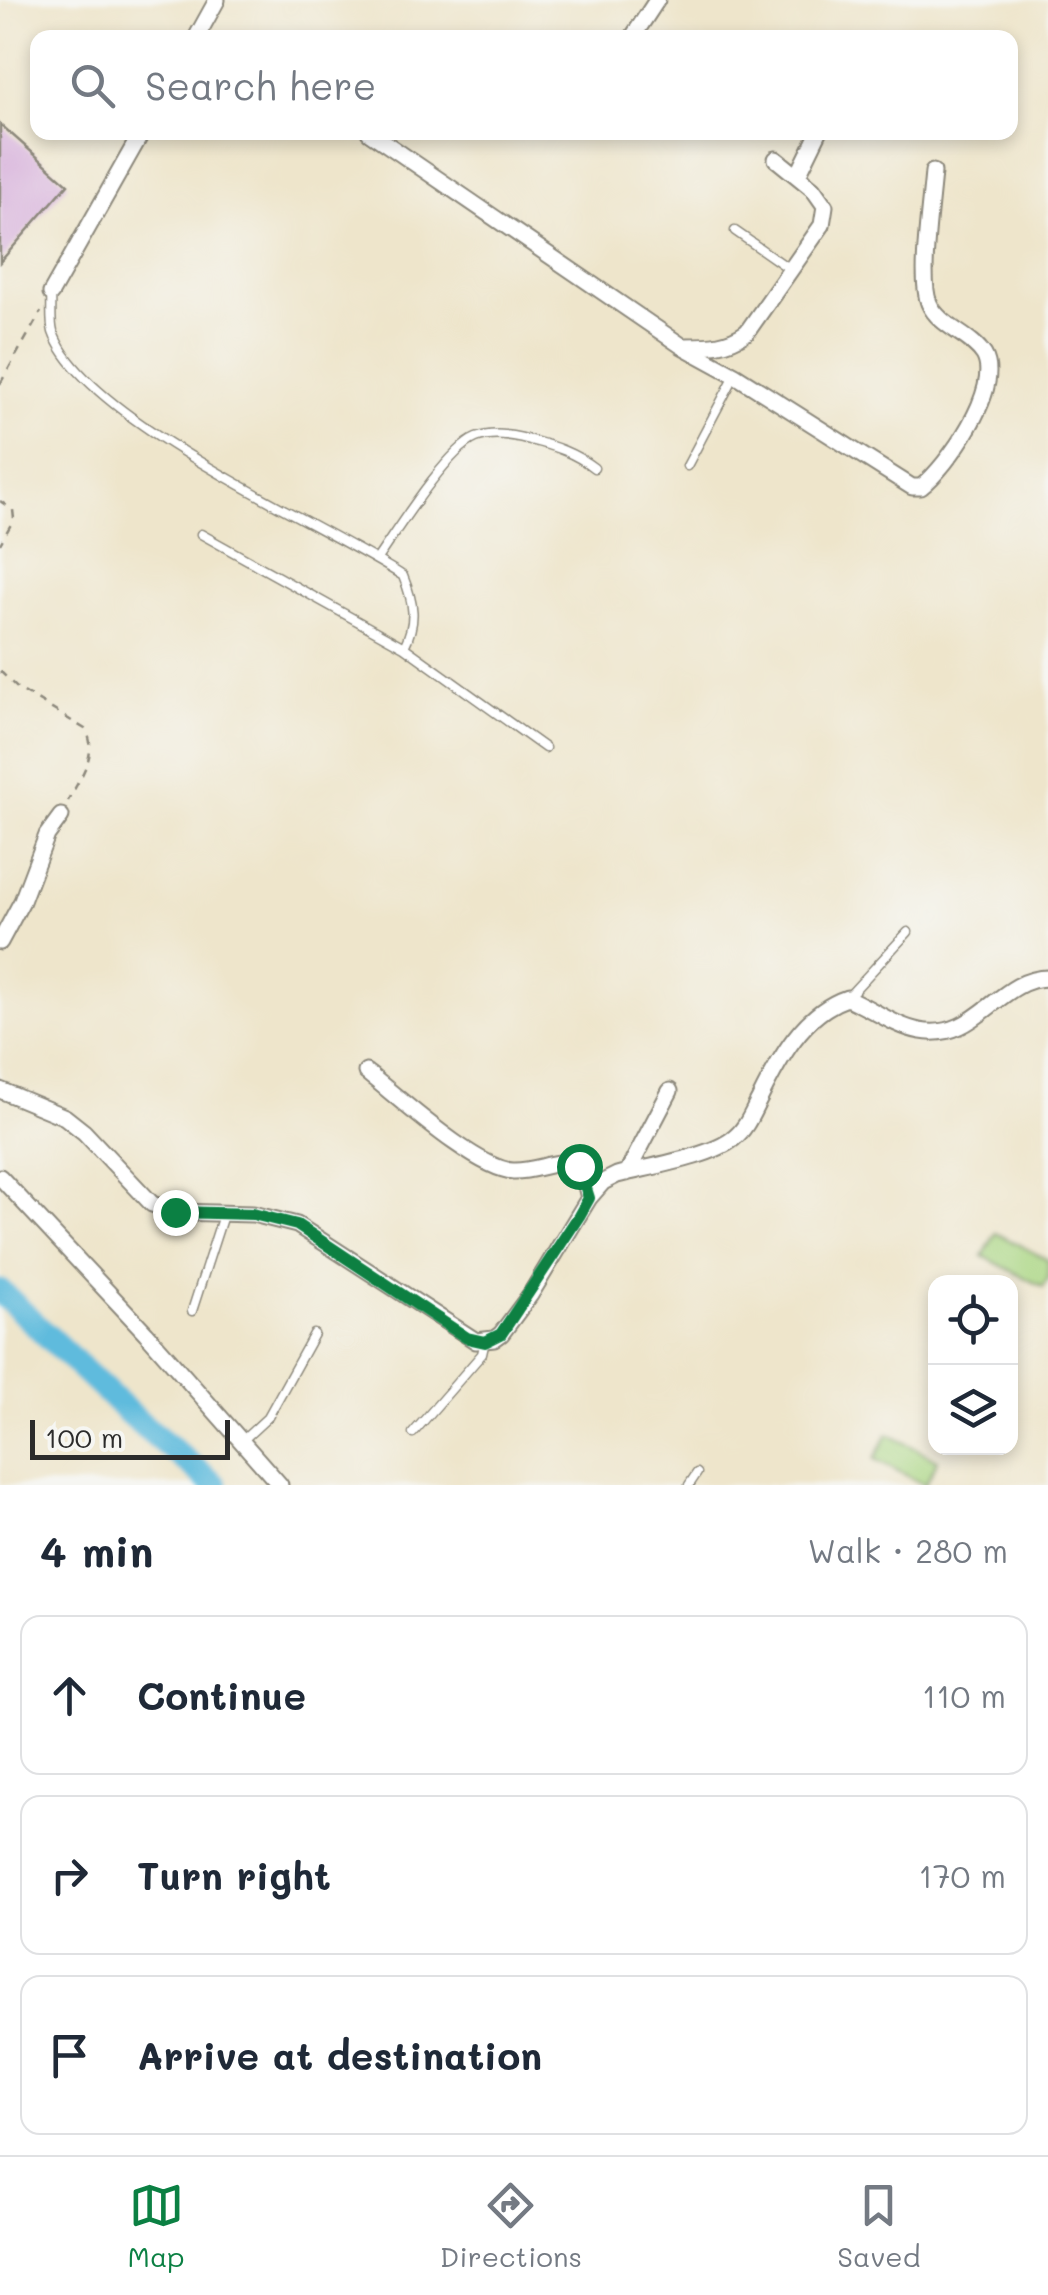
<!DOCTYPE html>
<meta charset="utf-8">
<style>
:root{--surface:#fff;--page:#f6f6f7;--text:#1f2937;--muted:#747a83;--line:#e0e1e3;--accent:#0b8043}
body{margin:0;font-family:Mali,sans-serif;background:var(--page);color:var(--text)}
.controls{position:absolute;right:30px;bottom:30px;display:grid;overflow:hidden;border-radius:20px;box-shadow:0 5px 15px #0003}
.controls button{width:90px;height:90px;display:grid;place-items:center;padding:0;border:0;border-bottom:2px solid var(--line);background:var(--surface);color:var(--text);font:50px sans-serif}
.scale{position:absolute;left:30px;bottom:25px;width:200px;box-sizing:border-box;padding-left:10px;border:5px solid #2b2b2b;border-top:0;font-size:28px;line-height:35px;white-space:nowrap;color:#2b2b2b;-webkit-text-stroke:8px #f6f6f2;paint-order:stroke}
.stop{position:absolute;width:30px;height:30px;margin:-22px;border:8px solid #0b8043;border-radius:50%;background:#fff}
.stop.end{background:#0b8043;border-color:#fff;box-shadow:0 2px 10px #0008}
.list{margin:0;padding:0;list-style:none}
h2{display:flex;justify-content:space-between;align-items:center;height:130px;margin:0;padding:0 40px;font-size:42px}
h2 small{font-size:32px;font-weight:400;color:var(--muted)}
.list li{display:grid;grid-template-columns:65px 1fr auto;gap:30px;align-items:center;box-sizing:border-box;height:160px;margin:0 20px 20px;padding:0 20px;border:2px solid var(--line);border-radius:20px}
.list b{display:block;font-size:38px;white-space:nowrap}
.list em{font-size:32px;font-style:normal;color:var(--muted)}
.icon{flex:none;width:55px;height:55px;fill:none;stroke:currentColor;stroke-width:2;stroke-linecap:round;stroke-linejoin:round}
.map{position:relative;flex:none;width:1048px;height:1485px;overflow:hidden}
.search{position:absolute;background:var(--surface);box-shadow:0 5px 15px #0003;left:30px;right:30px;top:30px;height:110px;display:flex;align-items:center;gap:25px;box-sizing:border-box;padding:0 35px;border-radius:20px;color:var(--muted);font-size:38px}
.sheet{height:670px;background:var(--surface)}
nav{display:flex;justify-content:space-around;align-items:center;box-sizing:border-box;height:140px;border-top:2px solid var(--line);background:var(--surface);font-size:28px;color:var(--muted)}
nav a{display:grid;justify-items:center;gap:5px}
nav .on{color:var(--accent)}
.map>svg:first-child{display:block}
</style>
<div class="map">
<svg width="1048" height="1485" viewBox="0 0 1048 1485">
<rect width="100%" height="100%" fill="#f6f6f2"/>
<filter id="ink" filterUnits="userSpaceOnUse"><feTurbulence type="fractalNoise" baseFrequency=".01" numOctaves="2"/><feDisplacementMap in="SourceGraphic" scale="20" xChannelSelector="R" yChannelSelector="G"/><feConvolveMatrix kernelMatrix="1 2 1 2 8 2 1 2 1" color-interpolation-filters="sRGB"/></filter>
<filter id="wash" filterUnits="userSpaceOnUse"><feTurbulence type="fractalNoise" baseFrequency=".0048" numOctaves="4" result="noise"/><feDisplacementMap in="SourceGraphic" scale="40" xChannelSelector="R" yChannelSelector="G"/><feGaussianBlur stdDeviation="2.25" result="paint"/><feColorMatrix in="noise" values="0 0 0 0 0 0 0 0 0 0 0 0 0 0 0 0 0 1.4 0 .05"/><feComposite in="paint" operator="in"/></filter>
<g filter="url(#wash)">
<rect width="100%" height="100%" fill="#eee5cb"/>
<path fill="#a9d581" stroke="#6a8056" stroke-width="2.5" d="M996 1233 1048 1260V1278L1043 1287 983 1256Z
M888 1434 938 1460 925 1485 875 1459Z"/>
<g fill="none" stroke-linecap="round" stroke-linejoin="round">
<path stroke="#5fbbdd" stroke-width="25" d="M0 1291 131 1415 215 1485"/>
</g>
<g id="blocks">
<path fill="#d8b3dc" d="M0 124 68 184 0 262Z"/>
</g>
</g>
<g filter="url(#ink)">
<use href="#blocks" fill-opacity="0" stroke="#8c887b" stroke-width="2.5"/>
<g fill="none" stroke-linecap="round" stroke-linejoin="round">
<g stroke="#8c887b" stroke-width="11">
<path id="service" d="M735 231 791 270
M51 293C52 305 50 321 53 332 83 420 322 523 403 576 414 603 417 621 404 647
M687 466 734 377
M201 534 404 647 545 748
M377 559C397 530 447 450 476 438 493 431 513 435 530 440 554 446 575 453 594 468
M847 998 908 932
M192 1311 224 1212
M413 1433 482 1354 485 1341
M242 1441 268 1417 314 1334
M689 1485 697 1473"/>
</g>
<g stroke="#8c887b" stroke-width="19">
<path id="minor" d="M196 38 217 0
M632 38 657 0
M369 132 682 346 735 375 912 487H921C947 467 1003 388 984 355 971 334 939 327 929 303 919 279 931 201 933 172
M798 175 819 132
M51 293 142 132
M686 346C710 346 727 346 747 332L822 225 825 206 813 189 776 159
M0 942 22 901 47 835 61 816
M366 1072C397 1096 476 1169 513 1171 534 1172 555 1160 575 1163L582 1170 589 1198
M0 1090 65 1117 84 1132 152 1204 175 1212 253 1214 297 1225 476 1341 494 1339 501 1334 530 1295 589 1198 603 1182 617 1175C647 1167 712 1157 734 1138 746 1129 752 1113 759 1100 779 1059 803 1013 847 998 871 1008 894 1026 920 1031 977 1042 998 978 1048 978
M627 1173 670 1091
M0 1177 146 1333 280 1485"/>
</g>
<path stroke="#8c887b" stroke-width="2.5" stroke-dasharray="8 8" stroke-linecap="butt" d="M0 384 41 312
M0 501 13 510 14 519 0 544
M0 671 17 688 85 729C100 752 79 779 68 801"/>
<use href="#service" stroke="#fff" stroke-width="8"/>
<use href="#minor" stroke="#fff" stroke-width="15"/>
</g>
</g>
<g fill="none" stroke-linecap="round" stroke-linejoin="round" filter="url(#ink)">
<path stroke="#0b8043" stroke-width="12" d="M175 1212 253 1214 297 1225 467 1338 485 1342 501 1334 579 1216 589 1198 579 1166"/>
</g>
</svg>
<div class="controls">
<button><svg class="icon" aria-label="locate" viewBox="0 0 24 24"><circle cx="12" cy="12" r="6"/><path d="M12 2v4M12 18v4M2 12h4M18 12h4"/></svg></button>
<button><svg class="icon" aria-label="layers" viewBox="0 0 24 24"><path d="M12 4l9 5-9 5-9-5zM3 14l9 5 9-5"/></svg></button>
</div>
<div class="scale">100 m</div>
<div class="stop" style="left:579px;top:1166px"></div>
<div class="stop end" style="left:175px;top:1212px"></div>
<div class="search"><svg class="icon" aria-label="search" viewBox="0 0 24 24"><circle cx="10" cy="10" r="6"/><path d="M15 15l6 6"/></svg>Search here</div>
</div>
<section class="sheet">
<h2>4 min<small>Walk · 280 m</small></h2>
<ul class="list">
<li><svg class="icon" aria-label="ahead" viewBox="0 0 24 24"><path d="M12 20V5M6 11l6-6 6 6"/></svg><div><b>Continue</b></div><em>110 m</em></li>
<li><svg class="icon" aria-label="right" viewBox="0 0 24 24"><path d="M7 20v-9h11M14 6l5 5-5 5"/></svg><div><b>Turn right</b></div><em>170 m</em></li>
<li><svg class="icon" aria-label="arrive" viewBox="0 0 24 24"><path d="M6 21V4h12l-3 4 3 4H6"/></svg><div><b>Arrive at destination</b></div></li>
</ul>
</section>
<nav>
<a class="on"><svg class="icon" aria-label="map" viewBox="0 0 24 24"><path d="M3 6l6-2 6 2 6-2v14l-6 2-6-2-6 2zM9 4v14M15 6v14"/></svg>Map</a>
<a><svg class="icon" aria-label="directions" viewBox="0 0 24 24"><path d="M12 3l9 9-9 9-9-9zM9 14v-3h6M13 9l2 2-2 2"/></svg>Directions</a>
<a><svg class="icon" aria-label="saved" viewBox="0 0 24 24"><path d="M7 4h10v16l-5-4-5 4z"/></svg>Saved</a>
</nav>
